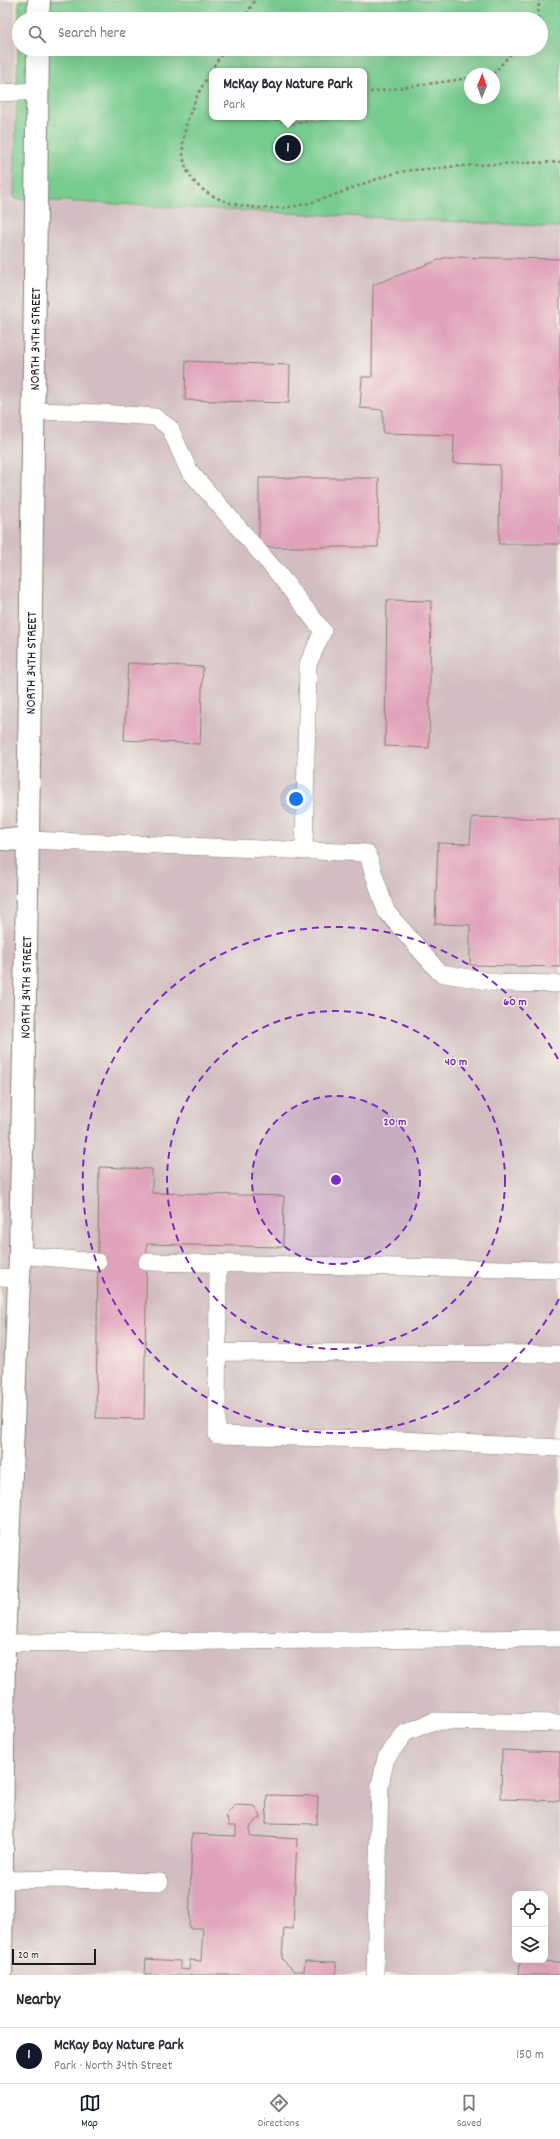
<!DOCTYPE html>
<meta charset="utf-8">
<style>
:root{--surface:#fff;--page:#f7f7f7;--text:#2b2b33;--muted:#7c7c81;--line:#e1e1e2;--accent:#111827}
body{margin:0;font-family:Dekko,sans-serif;background:var(--page);color:var(--text)}
.controls{position:absolute;right:12px;bottom:12px;display:grid;overflow:hidden;border-radius:8px;box-shadow:0 4px 16px #0002}
.controls button{width:36px;height:36px;display:grid;place-items:center;padding:0;border:0;border-bottom:1px solid var(--line);background:var(--surface);color:var(--text);font:20px sans-serif}
.compass{position:absolute;left:464px;top:68px;width:36px;height:36px;border-radius:50%;background:var(--surface);box-shadow:0 4px 16px #0002;rotate:1deg}
.scale{position:absolute;left:12px;bottom:10px;width:84px;box-sizing:border-box;padding-left:4px;border:2px solid #1c1c1c;border-top:0;font-size:11px;line-height:14px;white-space:nowrap;color:#1c1c1c;-webkit-text-stroke:3px #f7f3e8;paint-order:stroke}
.you{position:absolute;left:296px;top:799px;width:14px;height:14px;margin:-10px;border:3px solid #fff;border-radius:50%;background:#1a73e8;box-shadow:0 0 0 6px #1a73e833}
.badge{display:grid;place-items:center;width:26px;height:26px;border-radius:50%;background:var(--accent);color:#fff;font-size:13px;font-weight:700}
.pin{position:absolute;translate:-50% -50%;border:2px solid #fff;box-shadow:0 1px 4px #0006}
.popup{position:absolute;left:209px;top:68px;width:158px;height:52px;box-sizing:border-box;display:grid;place-content:center;border-radius:8px;background:var(--surface);filter:drop-shadow(0 1px 3px #0005);font-size:13px;white-space:nowrap;color:var(--muted)}
.popup b{font-size:15px;color:var(--text)}
.popup::after{content:'';position:absolute;left:50%;top:100%;margin-left:-8px;border:8px solid transparent;border-top-color:var(--surface)}
.list{margin:0;padding:0;list-style:none}
h2{display:flex;justify-content:space-between;align-items:center;height:52px;margin:0;padding:0 16px;font-size:17px}
h2 small{font-size:13px;font-weight:400;color:var(--muted)}
.list li{display:grid;grid-template-columns:26px 1fr auto;gap:12px;align-items:center;box-sizing:border-box;height:56px;padding:0 16px;border-top:1px solid var(--line)}
.list b{display:block;font-size:15px;white-space:nowrap}
.list p{margin:0;font-size:13px;white-space:nowrap;color:var(--muted)}
.list em{font-size:13px;font-style:normal;color:var(--muted)}
.icon{flex:none;width:22px;height:22px;fill:none;stroke:currentColor;stroke-width:2;stroke-linecap:round;stroke-linejoin:round}
.map{position:relative;flex:none;width:560px;height:1975px;overflow:hidden}
.search{position:absolute;background:var(--surface);box-shadow:0 4px 16px #0002;left:12px;right:12px;top:12px;height:44px;display:flex;align-items:center;gap:10px;box-sizing:border-box;padding:0 14px;border-radius:22px;color:var(--muted);font-size:15px}
.sheet{height:108px;background:var(--surface)}
nav{display:flex;justify-content:space-around;align-items:center;box-sizing:border-box;height:56px;border-top:1px solid var(--line);background:var(--surface);font-size:11px;color:var(--muted)}
nav a{display:grid;justify-items:center;gap:2px}
nav .on{color:var(--accent)}
.map>svg:first-child{display:block}
</style>
<div class="map">
<svg width="560" height="1975" viewBox="0 0 560 1975">
<rect width="100%" height="100%" fill="#f7f3e8"/>
<filter id="ink" filterUnits="userSpaceOnUse"><feTurbulence type="fractalNoise" baseFrequency=".025" numOctaves="2"/><feDisplacementMap in="SourceGraphic" scale="8" xChannelSelector="R" yChannelSelector="G"/><feConvolveMatrix kernelMatrix="1 2 1 2 8 2 1 2 1" color-interpolation-filters="sRGB"/></filter>
<filter id="wash" filterUnits="userSpaceOnUse"><feTurbulence type="fractalNoise" baseFrequency=".012" numOctaves="4" result="noise"/><feDisplacementMap in="SourceGraphic" scale="16" xChannelSelector="R" yChannelSelector="G"/><feGaussianBlur stdDeviation="0.9" result="paint"/><feColorMatrix in="noise" values="0 0 0 0 0 0 0 0 0 0 0 0 0 0 0 0 0 1.4 0 .05"/><feComposite in="paint" operator="in"/></filter>
<g filter="url(#wash)">
<rect width="100%" height="100%" fill="#eee4c8"/>
<path fill="#d2bec2" fill-rule="evenodd" d="M0 0H15L14 199 5 200 560 227V1975H0ZM515 1894H545V1960H515Z"/>
<path fill="#76cb8f" stroke="#497456" fill-rule="evenodd" d="M19 0H560V227L14 199ZM19 19H541V49H19ZM212 71H364V117H212ZM470 74H494V98H470Z"/>
<g id="blocks">
<path fill="#e1a3bc" d="M447 257 560 259V544H499L500 465 453 463 454 435 383 433V410L360 408 362 377H372L373 285Z
M186 361 290 365 289 403 185 400Z
M259 478H379L378 547H259Z
M387 600 431 601 429 748 385 746Z
M128 663 203 667 200 744 124 740Z
M472 817 560 819V967L470 965V925L435 924 438 843 470 844Z
M99 1167 152 1169V1193L284 1196 283 1247 147 1244 144 1419 96 1418Z
M502 1750 560 1752V1801L501 1799Z
M267 1795 318 1796 317 1824 266 1823Z
M235 1805 255 1806 261 1817 250 1827V1836L297 1839 293 1929 284 1928 282 1959 294 1971H304L305 1961 336 1962V1975H145L146 1959 180 1961V1969L189 1970 190 1960 201 1961 203 1928H189L192 1834 236 1836V1826H229L226 1815Z
M520 1961 560 1962V1975H519Z"/>
</g>
</g>
<g filter="url(#ink)">
<use href="#blocks" fill-opacity="0" stroke="#858072" stroke-width="1"/>
<g fill="none" stroke-linecap="round" stroke-linejoin="round">
<g stroke="#858072" stroke-width="18">
<path id="service" d="M0 93 38 91
M34 411 100 413 155 417 170 428 188 469 276 571 323 631 308 664 304 850
M28 840 367 853 386 911 440 973 499 983 560 984
M20 1255 98 1262
M147 1262 560 1270
M218 1263 217 1435 401 1440 560 1448
M0 1277 18 1278
M218 1352 560 1354
M4 1643 560 1638
M2 1880 67 1879 160 1882
M375 1975 380 1785 386 1758 405 1733 434 1721 560 1723"/>
</g>
<g stroke="#858072" stroke-width="24">
<g id="minor">
<path id="s1" d="M1 1975 4 1643 20 1255 28 840"/>
</g>
</g>
<g stroke="#858072" stroke-width="24">
<g id="tertiary">
<path d="M38 19 39 0"/>
<path id="s2" d="M0 839 28 840 38 49"/>
</g>
</g>
<path stroke="#858072" stroke-width="2.5" stroke-dasharray="3 3" stroke-linecap="butt" d="M243 19 255 0
M538 19 539 0
M225 49C198 89 152 165 213 196 232 206 256 209 278 208 320 206 359 182 400 172 415 169 432 169 448 167 485 164 522 163 560 162
M493 74 515 49
M364 93 470 78
M263 117 296 124 318 117"/>
<use href="#service" stroke="#fff" stroke-width="17"/>
<use href="#minor" stroke="#fff" stroke-width="22"/>
<use href="#tertiary" stroke="#fff" stroke-width="22"/>
</g>
</g>
<circle cx="336" cy="1180" r="84" fill="#7b2cbf" fill-opacity=".12"/>
<g fill="none" stroke="#7b2cbf" stroke-width="2" stroke-dasharray="7 5">
<circle cx="336" cy="1180" r="84"/>
<circle cx="336" cy="1180" r="169"/>
<path d="M559 1299A253 253 0 1 1 559 1061"/>
</g>
<g text-anchor="middle" stroke-width="3" stroke-linejoin="round" paint-order="stroke">
<g font-size="14" fill="#1c1c1c" stroke="#f7f3e8">
<text dy="5" stroke="none"><textPath href="#s2" startOffset="529">NORTH 34TH STREET</textPath></text>
<text dy="5" stroke="none"><textPath href="#s2" startOffset="205">NORTH 34TH STREET</textPath></text>
<text dy="5" stroke="none"><textPath href="#s1" startOffset="988">NORTH 34TH STREET</textPath></text>
</g>
</g>
<circle cx="336" cy="1180" r="6" fill="#7b2cbf" stroke="#f7f3e8" stroke-width="2"/>
<g font-size="12" text-anchor="middle" font-weight="bold" fill="#7b2cbf" stroke="#f7f3e8" stroke-width="3" stroke-linejoin="round" paint-order="stroke">
<text x="515" y="1005">60 m</text>
<text x="456" y="1065">40 m</text>
<text x="395" y="1125">20 m</text>
</g>
</svg>
<div class="controls">
<button><svg class="icon" aria-label="locate" viewBox="0 0 24 24"><circle cx="12" cy="12" r="6"/><path d="M12 2v4M12 18v4M2 12h4M18 12h4"/></svg></button>
<button><svg class="icon" aria-label="layers" viewBox="0 0 24 24"><path d="M12 4l9 5-9 5-9-5zM3 14l9 5 9-5"/></svg></button>
</div>
<svg class="compass" viewBox="-18 -18 36 36"><path d="M0-13l5 13h-10z" fill="#e53935"/><path d="M0 13l5-13h-10z" fill="#7c7c81"/></svg>
<div class="scale">20 m</div>
<div class="you"></div>
<div class="pin badge" style="left:288px;top:148px">1</div>
<div class="popup"><b>McKay Bay Nature Park</b>Park</div>
<div class="search"><svg class="icon" aria-label="search" viewBox="0 0 24 24"><circle cx="10" cy="10" r="6"/><path d="M15 15l6 6"/></svg>Search here</div>
</div>
<section class="sheet">
<h2>Nearby<small></small></h2>
<ul class="list">
<li><span class="badge">1</span><div><b>McKay Bay Nature Park</b><p>Park · North 34th Street</p></div><em>150 m</em></li>
</ul>
</section>
<nav>
<a class="on"><svg class="icon" aria-label="map" viewBox="0 0 24 24"><path d="M3 6l6-2 6 2 6-2v14l-6 2-6-2-6 2zM9 4v14M15 6v14"/></svg>Map</a>
<a><svg class="icon" aria-label="directions" viewBox="0 0 24 24"><path d="M12 3l9 9-9 9-9-9zM9 14v-3h6M13 9l2 2-2 2"/></svg>Directions</a>
<a><svg class="icon" aria-label="saved" viewBox="0 0 24 24"><path d="M7 4h10v16l-5-4-5 4z"/></svg>Saved</a>
</nav>
